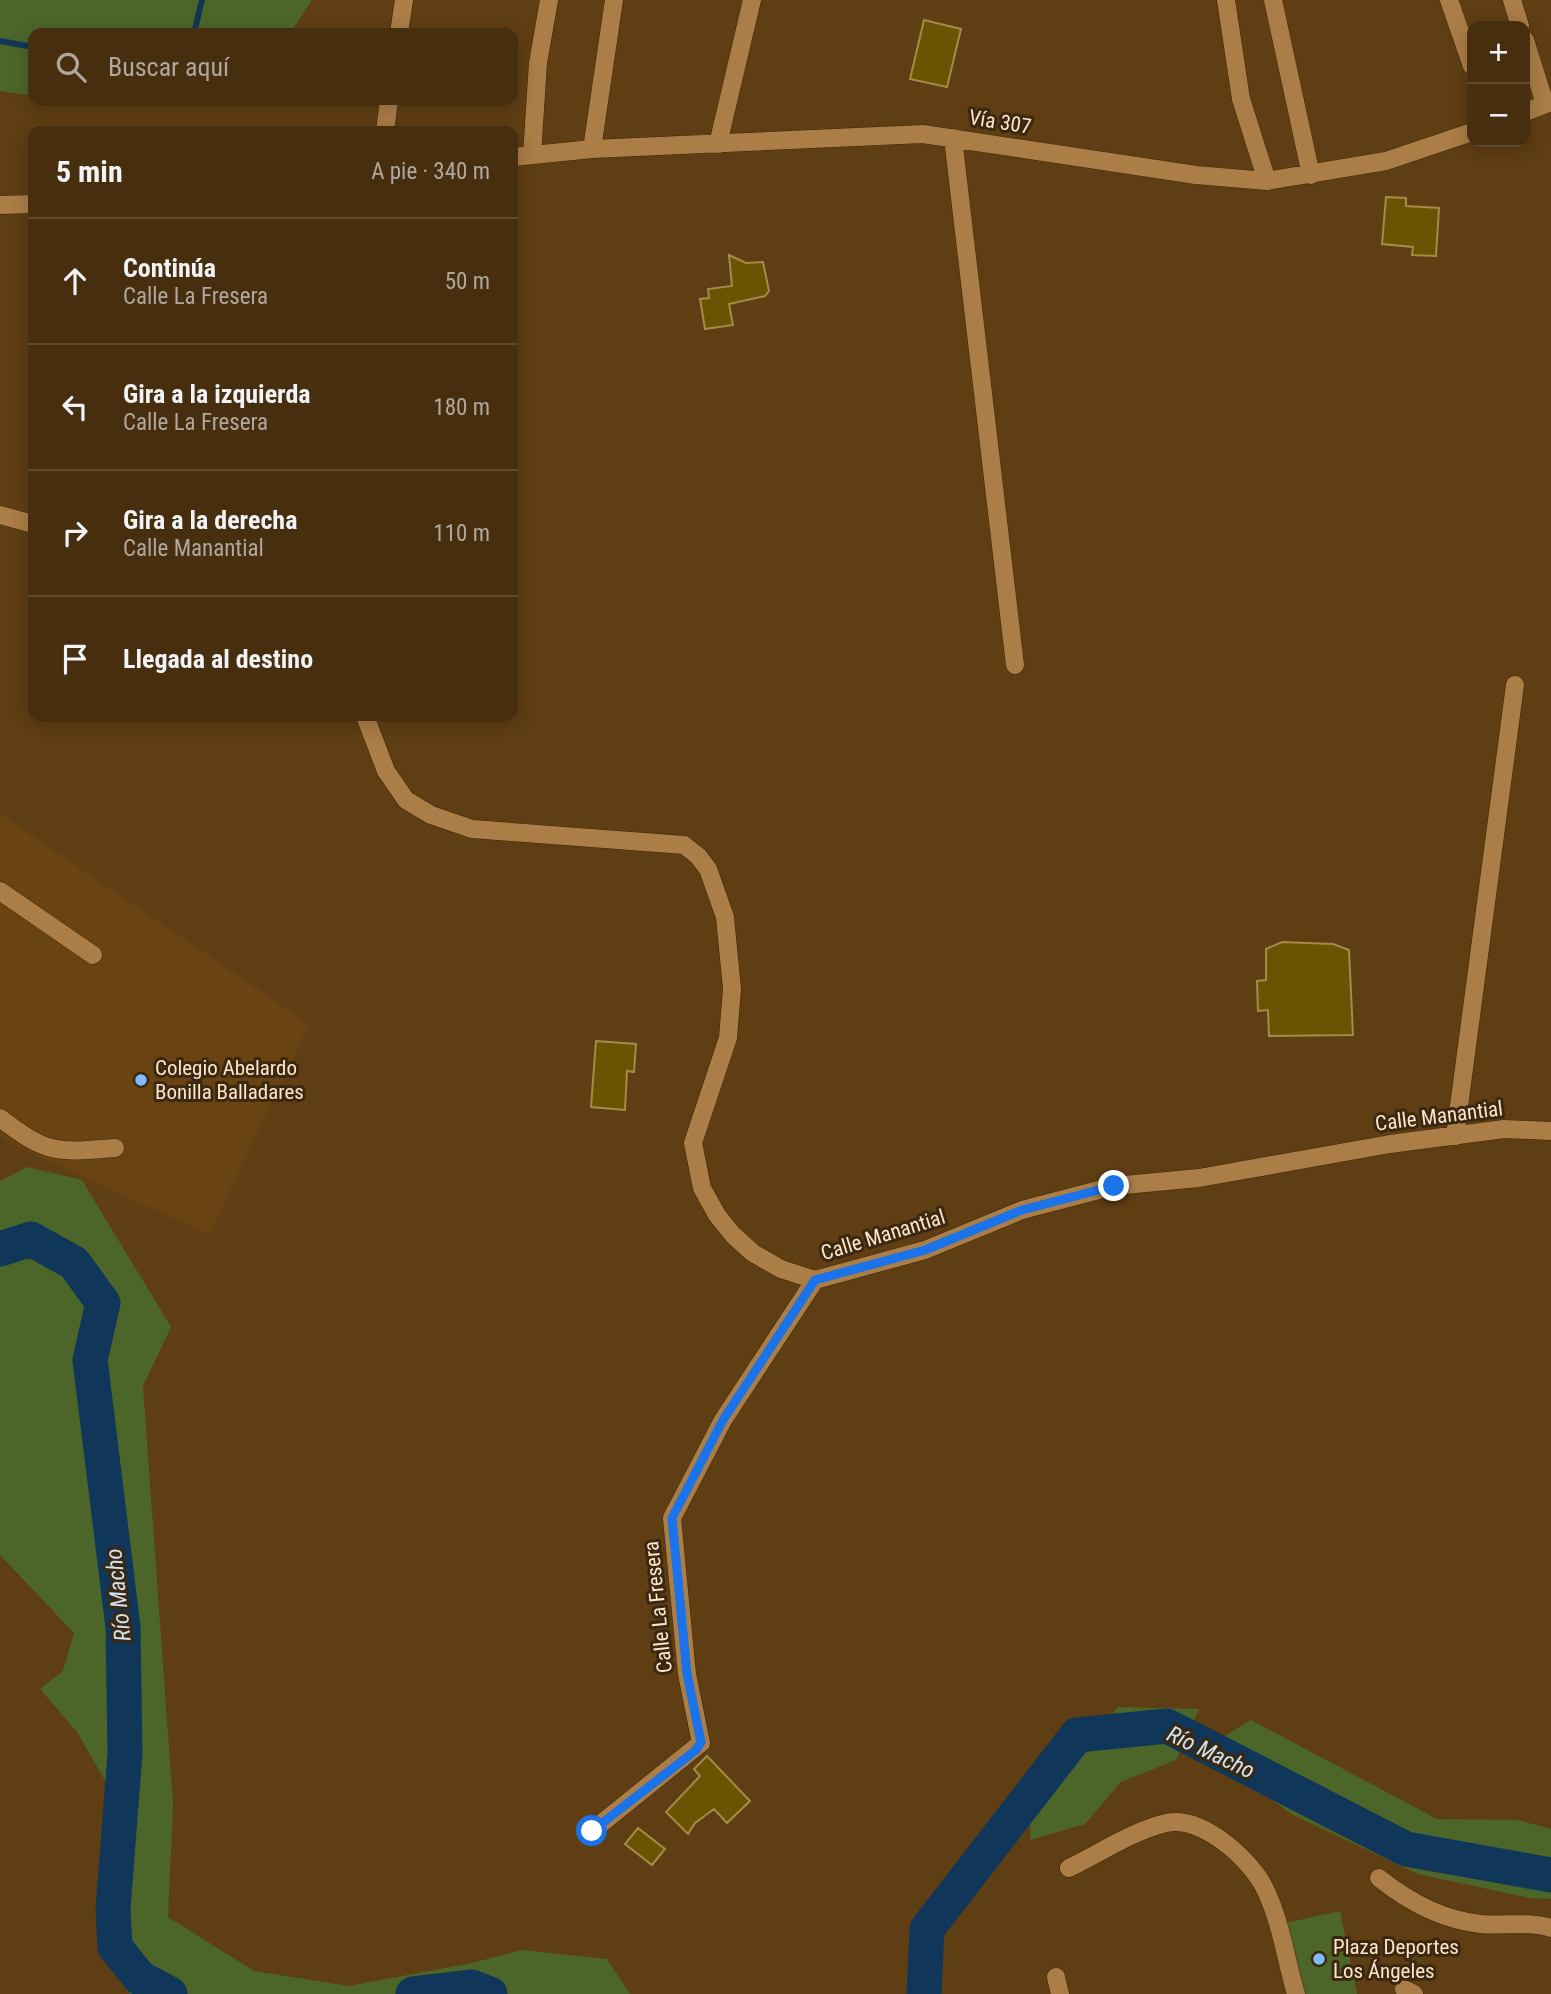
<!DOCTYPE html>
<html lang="es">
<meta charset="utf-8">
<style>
:root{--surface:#472e0e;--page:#4e3617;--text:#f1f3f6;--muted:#b0a89e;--line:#5f4a2e}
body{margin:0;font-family:"Roboto Condensed",sans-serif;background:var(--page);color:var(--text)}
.controls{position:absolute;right:21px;top:21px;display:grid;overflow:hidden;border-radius:14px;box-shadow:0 4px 18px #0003}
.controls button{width:63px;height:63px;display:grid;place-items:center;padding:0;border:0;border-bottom:2px solid var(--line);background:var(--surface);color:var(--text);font:35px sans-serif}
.stop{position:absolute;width:21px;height:21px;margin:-16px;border:5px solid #1a73e8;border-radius:50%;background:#fff}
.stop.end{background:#1a73e8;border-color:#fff;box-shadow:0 2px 7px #0008}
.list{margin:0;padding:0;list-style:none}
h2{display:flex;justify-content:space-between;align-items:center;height:91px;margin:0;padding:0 28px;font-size:30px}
h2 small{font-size:23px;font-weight:400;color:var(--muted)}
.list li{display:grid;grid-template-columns:46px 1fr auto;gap:21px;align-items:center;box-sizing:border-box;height:126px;padding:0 28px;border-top:2px solid var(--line)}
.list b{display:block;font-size:26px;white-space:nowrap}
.list p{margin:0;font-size:23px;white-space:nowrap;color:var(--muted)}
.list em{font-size:23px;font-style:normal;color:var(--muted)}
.icon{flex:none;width:38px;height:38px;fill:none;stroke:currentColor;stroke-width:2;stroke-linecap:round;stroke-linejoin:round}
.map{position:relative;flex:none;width:1551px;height:1994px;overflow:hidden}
.search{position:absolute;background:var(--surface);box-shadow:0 4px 18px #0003;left:28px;top:28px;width:490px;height:77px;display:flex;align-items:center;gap:18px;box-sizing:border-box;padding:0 24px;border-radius:14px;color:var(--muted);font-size:26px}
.panel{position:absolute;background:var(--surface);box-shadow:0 4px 18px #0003;left:28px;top:126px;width:490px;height:595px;border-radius:14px}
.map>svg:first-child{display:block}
</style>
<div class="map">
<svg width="1551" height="1994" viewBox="0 0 1551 1994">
<rect width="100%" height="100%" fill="#5f3e13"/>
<path fill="#694412" d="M0 814 309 1024 209 1235 12 1144 0 1135Z"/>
<path fill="#4c662a" d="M0 0H312L290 33H33V96L0 91Z
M27 1167 82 1180 171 1327 143 1386 173 1805 168 1917 254 1971 349 1986 472 1963 521 1950 607 1959 630 1994H130L111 1966 104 1877 107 1784 77 1732 40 1689 63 1671 74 1633 0 1555V1181Z
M1118 1707 1199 1709 1176 1760 1121 1782 1085 1824 1030 1840 1031 1810Z
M1251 1720 1437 1819 1518 1820 1551 1829V1899L1530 1898 1418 1874 1291 1814 1204 1749Z
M1340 1911 1357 1994H1296L1281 1924Z"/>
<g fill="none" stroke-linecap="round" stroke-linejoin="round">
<path stroke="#103759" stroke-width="6" d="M194 33 202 0
M0 41 33 47"/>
<path stroke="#103759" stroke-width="35" d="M0 1249 31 1239 74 1263 103 1303 90 1360 123 1627 125 1753 113 1909 115 1947 140 1978 170 1994
M413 1994 472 1987 490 1994
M924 1994 927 1929 1077 1735 1167 1726 1406 1849 1551 1875"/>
</g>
<path fill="#6b5304" stroke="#a48b48" stroke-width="2" d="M924 20 961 29 947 87 910 79Z
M1386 197 1406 198V206L1439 208 1436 256 1412 255 1413 247 1382 244Z
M729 255 746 263 763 262 769 291 765 296 729 304 733 325 705 329 700 299 709 298 708 289 732 286Z
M1282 942 1333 944 1349 950 1353 1035 1269 1036 1268 1010 1258 1011 1257 981 1266 980V949Z
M596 1041 636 1044 634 1072 627 1071 625 1110 591 1107Z
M707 1756 750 1801 727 1823 714 1809 695 1823 688 1834 666 1812 700 1776 694 1769Z
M638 1828 665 1849 652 1865 625 1844Z"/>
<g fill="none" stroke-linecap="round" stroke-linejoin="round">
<g stroke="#3e2709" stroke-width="19">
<path id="minor" d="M1226 0 1241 99 1267 181
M1273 0 1311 175
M1449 0 1472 66
M1512 0 1520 26
M399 33 404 0
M1525 40 1545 104
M1525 112 1551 102
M385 131 389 100
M953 138 1015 665
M718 144 752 0
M592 149 614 0
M532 155 538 63 549 0
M513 157 592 149 923 134 1196 175 1267 181 1386 161 1472 132
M0 205 33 204
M0 515 33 524
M365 716 386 771 406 800 431 815 472 829 684 845 698 856 708 869 725 917 732 989 728 1038 693 1143 702 1188 717 1215 733 1235 753 1253 781 1269 815 1280 925 1250 1022 1210 1114 1186 1199 1178 1390 1144 1504 1129 1551 1131
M0 891 93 955
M0 1118C47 1154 56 1153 115 1148
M1455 1136 1515 685
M592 1831 701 1743 687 1674 672 1518 723 1420 815 1280
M1069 1868C1100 1853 1133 1831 1166 1823 1202 1815 1252 1860 1266 1891 1281 1923 1286 1960 1296 1994
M1379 1878C1409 1902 1442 1920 1481 1924 1504 1926 1529 1921 1551 1928
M1056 1977 1060 1994
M1404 1989 1414 1994"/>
</g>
<use href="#minor" stroke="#ab7d47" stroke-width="18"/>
</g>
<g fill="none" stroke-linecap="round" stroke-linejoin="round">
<path stroke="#1a73e8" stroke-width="9" d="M592 1831 696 1750 701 1742 687 1674 672 1518 723 1420 815 1280 925 1250 1022 1210 1114 1186"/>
</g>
<g fill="#7fbdfa" stroke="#3b2811" stroke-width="2.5">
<circle cx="141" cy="1080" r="7"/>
<circle cx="1319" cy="1959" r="7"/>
</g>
<g text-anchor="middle" stroke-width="6" stroke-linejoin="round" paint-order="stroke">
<g font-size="21" fill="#fee4c9" stroke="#3b2811">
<text transform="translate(1000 122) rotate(9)" y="7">Vía 307</text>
<text transform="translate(1439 1116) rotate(-7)" y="7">Calle Manantial</text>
<text transform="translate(883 1235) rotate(-17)" y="7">Calle Manantial</text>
<text transform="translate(658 1607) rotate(-96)" y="7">Calle La Fresera</text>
</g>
<g font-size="21" fill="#fee4c9" stroke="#3b2811" text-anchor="start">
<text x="155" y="1075">Colegio Abelardo<tspan x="155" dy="24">Bonilla Balladares</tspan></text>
<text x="1333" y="1954">Plaza Deportes<tspan x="1333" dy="24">Los Ángeles</tspan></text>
</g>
<g font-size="23" font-style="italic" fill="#d0e2f4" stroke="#3b2811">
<text transform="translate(118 1595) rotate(-96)" y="8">Río Macho</text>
<text transform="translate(1211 1752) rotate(25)" y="8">Río Macho</text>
</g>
</g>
</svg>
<div class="controls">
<button>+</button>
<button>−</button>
</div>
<div class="stop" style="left:592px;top:1831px"></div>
<div class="stop end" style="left:1114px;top:1186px"></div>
<div class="search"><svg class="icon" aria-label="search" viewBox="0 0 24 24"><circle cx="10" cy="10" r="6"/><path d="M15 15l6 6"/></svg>Buscar aquí</div>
<section class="panel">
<h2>5 min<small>A pie · 340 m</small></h2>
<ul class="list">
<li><svg class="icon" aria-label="ahead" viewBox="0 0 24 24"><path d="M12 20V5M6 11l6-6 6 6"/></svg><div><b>Continúa</b><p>Calle La Fresera</p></div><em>50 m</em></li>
<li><svg class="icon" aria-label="left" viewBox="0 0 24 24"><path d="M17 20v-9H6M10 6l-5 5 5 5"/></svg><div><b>Gira a la izquierda</b><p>Calle La Fresera</p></div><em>180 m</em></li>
<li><svg class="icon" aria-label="right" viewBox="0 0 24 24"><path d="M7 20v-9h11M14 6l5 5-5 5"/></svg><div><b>Gira a la derecha</b><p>Calle Manantial</p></div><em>110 m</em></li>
<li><svg class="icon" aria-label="arrive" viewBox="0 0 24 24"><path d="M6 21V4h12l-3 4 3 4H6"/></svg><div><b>Llegada al destino</b></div></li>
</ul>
</section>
</div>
